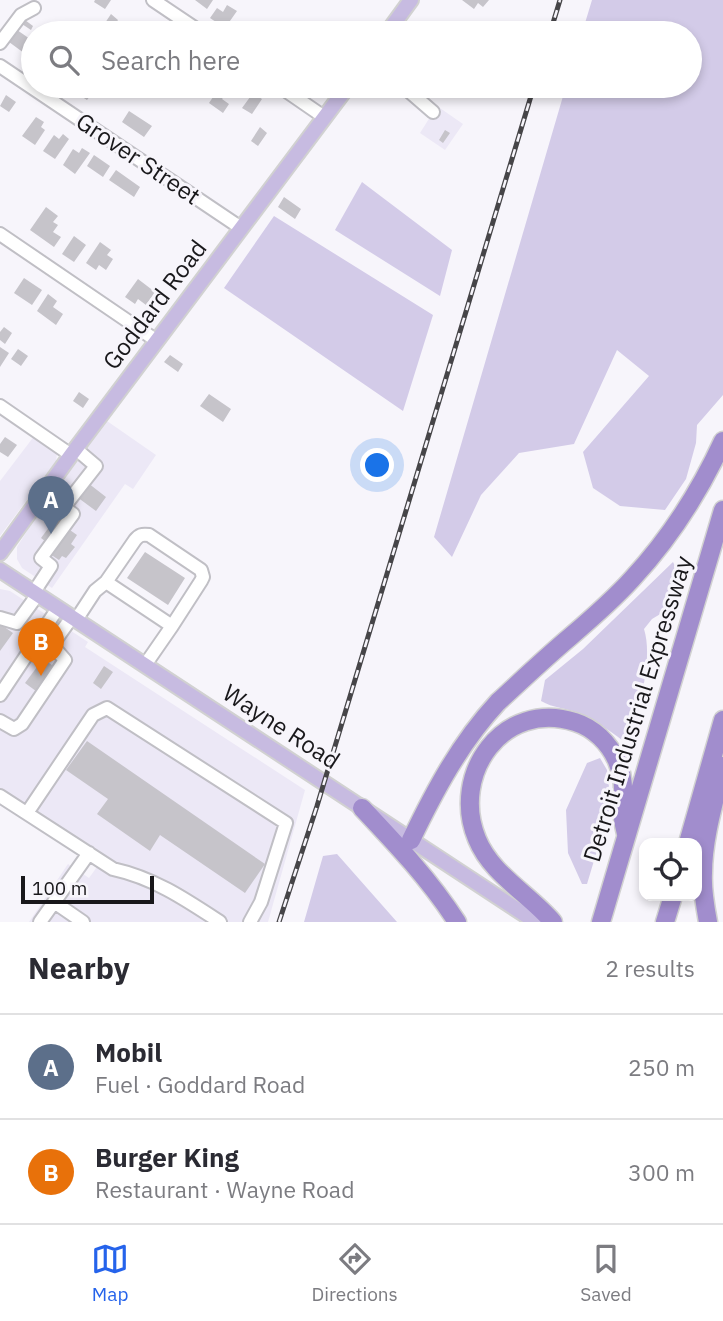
<!DOCTYPE html>
<meta charset="utf-8">
<style>
:root{--surface:#fff;--page:#f2f2f3;--text:#2b2b33;--muted:#7c7c81;--line:#e1e1e2;--accent:#2563eb}
body{margin:0;font-family:"IBM Plex Sans",sans-serif;background:var(--page);color:var(--text)}
.controls{position:absolute;right:21px;bottom:21px;display:grid;overflow:hidden;border-radius:14px;box-shadow:0 4px 10px #0003}
.controls button{width:63px;height:63px;display:grid;place-items:center;padding:0;border:0;border-bottom:2px solid var(--line);background:var(--surface);color:var(--text);font:35px sans-serif}
.scale{position:absolute;left:21px;bottom:18px;width:133px;box-sizing:border-box;padding-left:7px;border:4px solid #19181b;border-top:0;font-size:19px;line-height:24px;white-space:nowrap;color:#19181b;-webkit-text-stroke:5px #f7f5fb;paint-order:stroke}
.you{position:absolute;left:378px;top:466px;width:24px;height:24px;margin:-18px;border:5px solid #fff;border-radius:50%;background:#1a73e8;box-shadow:0 0 0 10px #1a73e833}
.badge{display:grid;place-items:center;width:46px;height:46px;border-radius:50%;background:var(--accent);color:#fff;font-size:23px;font-weight:700}
.pin{position:absolute;translate:-50% -58px;filter:drop-shadow(0 2px 4px #0008)}
.pin::after{content:'';position:absolute;top:37px;width:24px;height:21px;background:inherit;clip-path:polygon(0 0,100% 0,50% 100%)}
.list{margin:0;padding:0;list-style:none}
h2{display:flex;justify-content:space-between;align-items:center;height:91px;margin:0;padding:0 28px;font-size:30px}
h2 small{font-size:23px;font-weight:400;color:var(--muted)}
.list li{display:grid;grid-template-columns:46px 1fr auto;gap:21px;align-items:center;box-sizing:border-box;height:105px;padding:0 28px;border-top:2px solid var(--line)}
.list b{display:block;font-size:26px;white-space:nowrap}
.list p{margin:0;font-size:23px;white-space:nowrap;color:var(--muted)}
.list em{font-size:23px;font-style:normal;color:var(--muted)}
.icon{flex:none;width:38px;height:38px;fill:none;stroke:currentColor;stroke-width:2;stroke-linecap:round;stroke-linejoin:round}
.map{position:relative;flex:none;width:723px;height:922px;overflow:hidden}
.search{position:absolute;background:var(--surface);box-shadow:0 4px 10px #0003;left:21px;right:21px;top:21px;height:77px;display:flex;align-items:center;gap:18px;box-sizing:border-box;padding:0 24px;border-radius:38px;color:var(--muted);font-size:26px}
.sheet{height:301px;background:var(--surface)}
nav{display:flex;justify-content:space-around;align-items:center;box-sizing:border-box;height:98px;border-top:2px solid var(--line);background:var(--surface);font-size:19px;color:var(--muted)}
nav a{display:grid;justify-items:center;gap:4px}
nav .on{color:var(--accent)}
.map>svg:first-child{display:block}
</style>
<div class="map">
<svg width="723" height="922" viewBox="0 0 723 922">
<rect width="100%" height="100%" fill="#f7f5fb"/>
<path fill="#ece8f6" d="M437 106 463 124 445 150 420 133Z
M107 421 156 455 133 489 125 484 52 588 22 568 17 559V547L39 512Z
M35 435 53 449 57 454 56 461 0 536V481Z
M0 589 10 591 88 642 85 647 305 790 268 922H29L68 864 89 878 104 857 0 790Z"/>
<path fill="#d3cbe8" d="M592 0H723V395L697 425 696 443 686 479 665 510 620 506 593 488 583 452 649 376 617 350 574 444 519 453 481 495 452 557 434 537 566 86H690V33H582Z
M362 182 452 250 440 296 335 230Z
M274 216 433 315 403 411 224 288Z
M673 562 675 566 673 587 662 613 652 619 644 629C654 661 637 712 630 746 613 733 597 721 578 713 566 708 553 708 541 701L545 680 583 649Z
M600 758 607 770 611 804 587 884H582L568 853 566 810 587 763Z
M337 854 397 922H304L323 856Z"/>
<path fill="#c6c4ca" d="M95 0H111L105 9 94 2Z
M195 0H213L207 9Z
M462 0H489L483 7 478 3 474 9Z
M227 5 237 11 225 28 210 18 217 8 223 12Z
M111 14 118 20 113 28 105 23Z
M25 20 33 26 31 30 22 24Z
M431 22 440 28 436 33H415L423 23 428 27Z
M17 30 33 41 24 53 9 42Z
M77 86H95L97 87 87 100 76 93 80 88Z
M216 86H232L222 99 229 104 223 113 209 103 219 88Z
M253 93 262 99 252 114 242 108Z
M6 95 16 102 9 112 0 106Z
M129 111 152 126 144 137 122 122Z
M36 117 44 122 41 127 45 130 35 145 22 136Z
M260 127 267 133 258 146 251 141Z
M445 130 450 133 443 143 439 140Z
M63 134 69 139 55 159 43 151 54 135 59 139Z
M82 148 90 153 75 174 63 165 73 149 79 153Z
M94 155 110 166 103 177 87 166Z
M116 170 140 187 134 197 109 180Z
M284 197 301 209 295 219 278 207Z
M46 207 58 216 53 222 58 225 53 232 61 237 54 247 30 230Z
M74 236 86 245 74 262 62 254Z
M100 242 111 250 107 255 113 259 106 270 99 265 96 270 86 263Z
M24 278 42 290 32 305 14 293Z
M138 279 155 292 146 305 138 299 135 304 125 297Z
M48 294 57 301 53 307 63 314 56 325 37 311Z
M4 327 12 333 5 344 0 340V332Z
M0 347 9 353 0 367Z
M18 349 28 356 21 366 11 359Z
M170 355 183 364 178 372 164 362Z
M79 392 89 399 83 408 73 401Z
M209 394 231 409 223 422 200 406Z
M5 437 17 445 8 457 0 452V444Z
M88 483 106 497 96 511 77 497Z
M53 522 62 528 50 545 41 538Z
M67 528 77 535 71 544 75 547 66 558 62 556 59 560 50 554Z
M145 552 185 578 168 605 127 578Z
M0 624 13 633 0 651Z
M43 659 58 669 40 694 25 683Z
M104 666 113 672 101 689 93 683Z
M87 741 265 864 245 893 160 835 150 851 97 814 108 799 66 770Z"/>
<g fill="none" stroke-linecap="round" stroke-linejoin="round">
<g stroke="#c0bfc5" stroke-width="16">
<path id="minor" d="M153 0 202 33
M0 43 21 15 34 8
M0 66 241 228
M279 86 324 117
M403 86 433 112
M0 234 157 341
M0 406 71 455
M64 507 96 466 76 449
M106 582 172 626 145 665
M34 592 51 566 41 558 73 514 44 492
M0 618 17 623 38 594
M76 620 95 591 106 582 135 540C139 535 142 534 149 535L201 570 203 577 201 581 172 626
M52 645 72 617
M0 695 58 608
M0 721 14 729 22 724 65 660 52 645 39 637
M0 796 113 869C154 878 185 899 220 922
M27 813 93 715 107 708 286 823 261 902 250 922
M54 902 83 922
M40 922 89 853"/>
</g>
<g stroke="#d1d1d1" stroke-width="18">
<path id="major" d="M387 33 411 0
M0 553 71 455 348 86
M0 570 536 922"/>
</g>
<g stroke="#d1d1d1" stroke-width="21">
<path id="highway" d="M362 808C396 844 430 880 457 922
M411 840C435 790 460 743 498 702 522 680 545 658 570 637 591 619 613 600 632 579 670 538 700 491 723 441
M688 843 723 720
M553 922C529 894 491 874 477 839 450 774 503 699 575 722 594 728 609 743 617 761 625 779 623 795 623 813 622 820 625 828 626 834
M601 922 723 510
M665 922 673 896
M708 922C705 906 702 889 703 873 703 837 715 800 723 766"/>
</g>
<use href="#minor" stroke="#fff" stroke-width="12"/>
<use href="#major" stroke="#c7bbe1" stroke-width="14"/>
<use href="#highway" stroke="#a18dcd" stroke-width="18"/>
<g stroke="#464548" stroke-width="5">
<path id="rail" d="M550 33 560 0
M279 922 317 806 534 86"/>
</g>
<use href="#rail" stroke="#f7f5fb" stroke-width="2.5" stroke-dasharray="8" stroke-linecap="butt"/>
</g>
<g text-anchor="middle" stroke-width="6" stroke-linejoin="round" paint-order="stroke">
<g font-size="24" fill="#19181b" stroke="#f7f5fb">
<text transform="translate(138 159) rotate(34)" y="8">Grover Street</text>
<text transform="translate(155 305) rotate(-53)" y="8">Goddard Road</text>
<text transform="translate(638 709) rotate(-73)" y="8">Detroit Industrial Expressway</text>
<text transform="translate(281 727) rotate(33)" y="8">Wayne Road</text>
</g>
</g>
</svg>
<div class="controls">
<button><svg class="icon" aria-label="locate" viewBox="0 0 24 24"><circle cx="12" cy="12" r="6"/><path d="M12 2v4M12 18v4M2 12h4M18 12h4"/></svg></button>
</div>
<div class="scale">100 m</div>
<div class="you"></div>
<div class="pin badge" style="left:51px;top:534px;background:#5c6f8a">A</div>
<div class="pin badge" style="left:41px;top:676px;background:#e8710a">B</div>
<div class="search"><svg class="icon" aria-label="search" viewBox="0 0 24 24"><circle cx="10" cy="10" r="6"/><path d="M15 15l6 6"/></svg>Search here</div>
</div>
<section class="sheet">
<h2>Nearby<small>2 results</small></h2>
<ul class="list">
<li><span class="badge" style="background:#5c6f8a">A</span><div><b>Mobil</b><p>Fuel · Goddard Road</p></div><em>250 m</em></li>
<li><span class="badge" style="background:#e8710a">B</span><div><b>Burger King</b><p>Restaurant · Wayne Road</p></div><em>300 m</em></li>
</ul>
</section>
<nav>
<a class="on"><svg class="icon" aria-label="map" viewBox="0 0 24 24"><path d="M3 6l6-2 6 2 6-2v14l-6 2-6-2-6 2zM9 4v14M15 6v14"/></svg>Map</a>
<a><svg class="icon" aria-label="directions" viewBox="0 0 24 24"><path d="M12 3l9 9-9 9-9-9zM9 14v-3h6M13 9l2 2-2 2"/></svg>Directions</a>
<a><svg class="icon" aria-label="saved" viewBox="0 0 24 24"><path d="M7 4h10v16l-5-4-5 4z"/></svg>Saved</a>
</nav>
